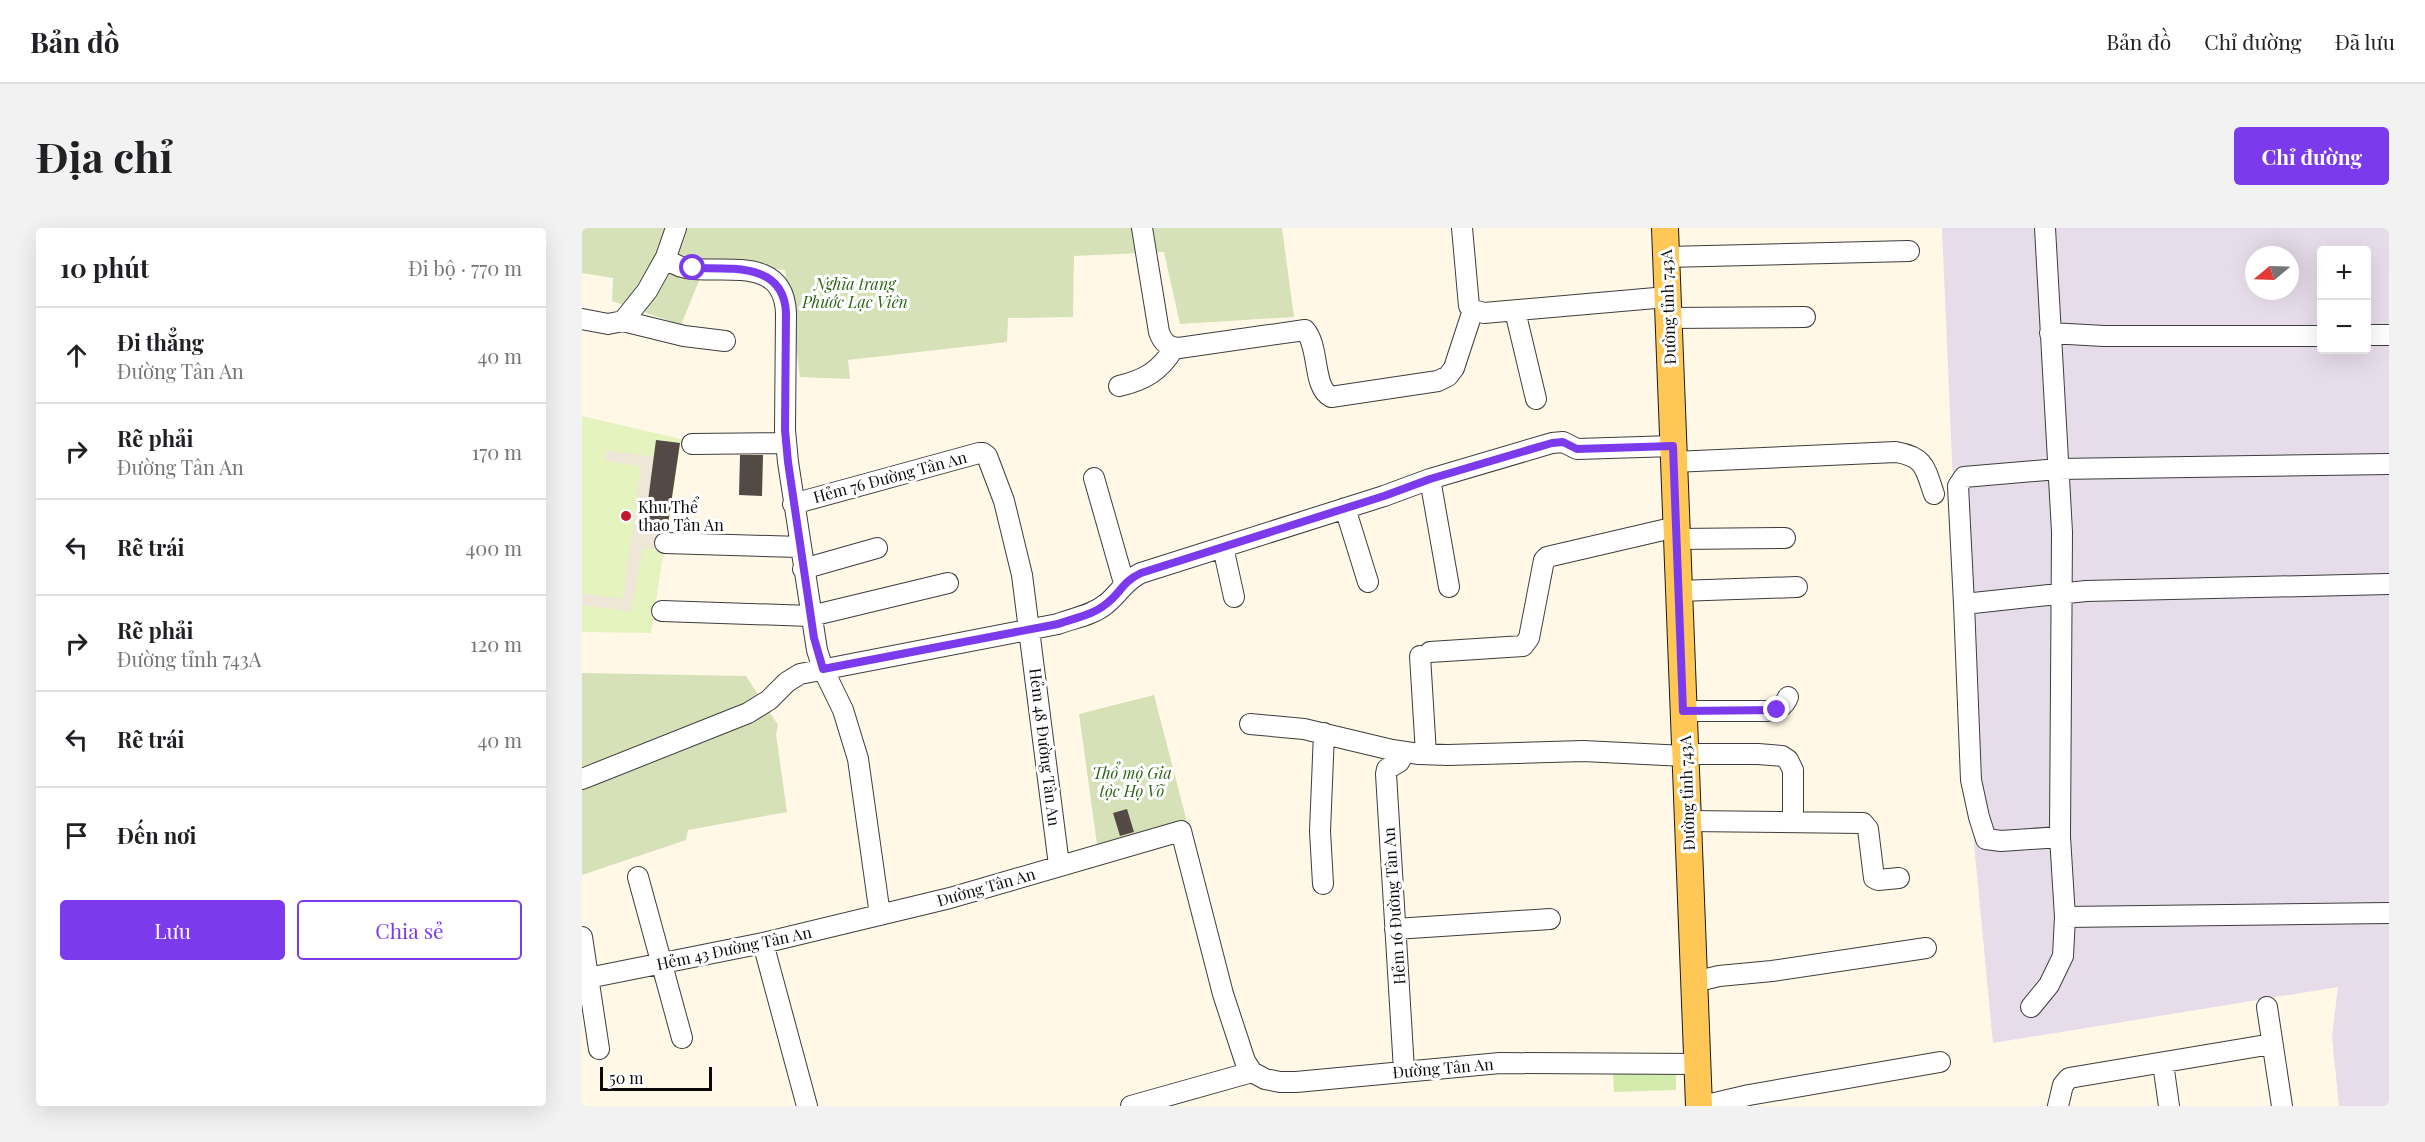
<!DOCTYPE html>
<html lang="vi">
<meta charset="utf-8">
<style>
:root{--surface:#fff;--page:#f2f2f2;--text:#202124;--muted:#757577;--line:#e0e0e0;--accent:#7c3aed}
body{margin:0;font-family:"Playfair Display",serif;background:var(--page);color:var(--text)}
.controls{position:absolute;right:18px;top:18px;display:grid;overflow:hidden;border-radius:6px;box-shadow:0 6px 24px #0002}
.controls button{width:54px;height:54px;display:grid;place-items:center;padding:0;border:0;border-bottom:2px solid var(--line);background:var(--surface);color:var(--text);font:30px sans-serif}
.compass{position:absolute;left:1663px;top:18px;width:54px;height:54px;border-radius:50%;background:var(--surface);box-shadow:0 6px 24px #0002;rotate:251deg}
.scale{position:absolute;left:18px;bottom:15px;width:112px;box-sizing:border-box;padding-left:6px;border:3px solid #0a0a0a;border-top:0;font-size:16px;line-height:21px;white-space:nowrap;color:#0a0a0a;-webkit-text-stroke:4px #fff;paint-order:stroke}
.stop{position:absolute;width:18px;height:18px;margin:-14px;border:4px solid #7c3aed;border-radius:50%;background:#fff}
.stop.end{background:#7c3aed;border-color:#fff;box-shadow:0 2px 6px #0008}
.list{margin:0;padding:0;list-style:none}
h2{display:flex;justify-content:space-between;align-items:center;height:78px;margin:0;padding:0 24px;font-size:26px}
h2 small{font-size:20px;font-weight:400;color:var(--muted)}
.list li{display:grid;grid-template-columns:39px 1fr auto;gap:18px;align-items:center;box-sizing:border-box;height:96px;padding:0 24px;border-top:2px solid var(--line)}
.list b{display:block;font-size:22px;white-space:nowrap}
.list p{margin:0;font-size:20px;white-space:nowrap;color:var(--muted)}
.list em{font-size:20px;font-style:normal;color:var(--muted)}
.actions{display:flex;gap:12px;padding:18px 24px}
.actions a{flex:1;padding:14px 0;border:2px solid var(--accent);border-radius:6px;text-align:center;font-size:21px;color:var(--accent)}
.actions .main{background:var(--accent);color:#fff}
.icon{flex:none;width:33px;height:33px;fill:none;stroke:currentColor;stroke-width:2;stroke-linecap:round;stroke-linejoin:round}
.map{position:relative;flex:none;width:1807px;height:878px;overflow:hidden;border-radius:6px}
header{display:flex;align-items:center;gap:36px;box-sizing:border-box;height:84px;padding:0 30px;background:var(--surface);border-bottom:2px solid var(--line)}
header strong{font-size:28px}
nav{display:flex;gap:33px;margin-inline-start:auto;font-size:21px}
.intro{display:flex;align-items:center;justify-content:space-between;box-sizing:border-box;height:144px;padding:0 36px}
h1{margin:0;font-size:42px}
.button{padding:15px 27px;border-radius:6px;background:var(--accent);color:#fff;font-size:21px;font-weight:700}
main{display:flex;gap:36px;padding:0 36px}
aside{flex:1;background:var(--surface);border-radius:6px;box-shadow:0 6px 24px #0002}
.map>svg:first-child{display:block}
</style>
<header>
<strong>Bản đồ</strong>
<nav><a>Bản đồ</a><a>Chỉ đường</a><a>Đã lưu</a></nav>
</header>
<div class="intro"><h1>Địa chỉ</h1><a class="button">Chỉ đường</a></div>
<main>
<aside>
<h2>10 phút<small>Đi bộ · 770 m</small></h2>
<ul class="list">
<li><svg class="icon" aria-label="ahead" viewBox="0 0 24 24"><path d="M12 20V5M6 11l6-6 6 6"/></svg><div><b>Đi thẳng</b><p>Đường Tân An</p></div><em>40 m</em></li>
<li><svg class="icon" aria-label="right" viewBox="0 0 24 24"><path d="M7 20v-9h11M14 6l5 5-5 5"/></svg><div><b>Rẽ phải</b><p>Đường Tân An</p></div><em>170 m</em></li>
<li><svg class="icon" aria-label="left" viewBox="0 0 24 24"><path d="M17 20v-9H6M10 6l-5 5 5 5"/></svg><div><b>Rẽ trái</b></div><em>400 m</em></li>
<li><svg class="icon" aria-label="right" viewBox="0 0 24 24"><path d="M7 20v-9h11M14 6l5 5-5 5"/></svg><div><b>Rẽ phải</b><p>Đường tỉnh 743A</p></div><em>120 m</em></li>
<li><svg class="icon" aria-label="left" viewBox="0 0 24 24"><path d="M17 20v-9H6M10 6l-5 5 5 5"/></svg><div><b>Rẽ trái</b></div><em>40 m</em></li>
<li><svg class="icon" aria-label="arrive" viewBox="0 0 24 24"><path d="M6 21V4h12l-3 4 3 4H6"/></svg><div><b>Đến nơi</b></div></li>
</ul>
<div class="actions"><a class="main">Lưu</a><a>Chia sẻ</a></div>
</aside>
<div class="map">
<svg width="1807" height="878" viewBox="0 0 1807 878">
<rect width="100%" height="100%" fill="#fff8e6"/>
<path fill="#e7dcea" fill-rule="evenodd" d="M1360 0H1807V878H1757L1750 809 1756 759 1411 815 1382 511ZM1740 22H1784V122H1740ZM1672 27H1708V63H1672Z"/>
<path fill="#d3ecad" d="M1094 841V862L1032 864 1031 843Z"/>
<path fill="#d7e1b7" d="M0 0H700L712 89 598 96 582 24 492 28 491 89 426 90 425 114 266 132 268 151 218 149 203 42 125 33 99 97 30 73 31 50 0 45Z
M0 445 164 448 196 497 194 506 205 584 106 602 104 612 0 647Z
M572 467 605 594 515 616 497 486Z"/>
<path fill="#e5f3bf" d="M0 188 99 211 69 405 0 404Z"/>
<path fill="#eee6d6" d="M24 222 72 229 62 302 84 306 82 322 61 320 49 384 0 377V365L41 371 59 238 23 233Z"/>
<path fill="#534945" d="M74 212 98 215 85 303 77 305 62 303Z
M158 227H181L180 268 157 267Z
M545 581 552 604 538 608 531 585Z"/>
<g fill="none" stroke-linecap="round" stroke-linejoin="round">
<g stroke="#3d3d3d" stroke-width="22">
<path id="minor" d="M94 0 84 29C107 61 201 12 204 85L203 202 206 234 235 422 241 441 261 482 276 531 298 687
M560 0 577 104C581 115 586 119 597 120L723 102C738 119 730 159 749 169L856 153 866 148 872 140 891 82
M880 0 887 78 891 82 902 85 1085 69
M1084 29 1327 23
M933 83 954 171
M1085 90 1223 89
M0 91 26 96 41 93 65 63 84 29
M41 93 102 108 143 113
M1468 105 1522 108H1740
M1784 107H1807
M537 158C563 152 578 143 592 120
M110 216 204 215
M1091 234 1314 224C1343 229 1343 240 1352 266
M512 250 542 355
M848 251 867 359
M211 276 397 225H401L405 228 422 273 440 347 477 637
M763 280 786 354
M1094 311 1203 310
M83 315 218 319
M641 319 652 369
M221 341 295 320
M1096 363 1215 359
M1382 376 1376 258 1382 249 1476 241 1807 236
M80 383 229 388 366 355
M848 424 941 418 947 410 962 332 965 329 1094 299
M838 428 844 526
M1101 483H1185C1196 481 1202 479 1206 469
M668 496 722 501 810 522 837 526 866 527 1001 523 1103 528
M1103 526H1176L1200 528 1206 532 1211 542V593
M0 551 166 485 187 472 205 454 218 446 476 396C492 390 511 387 524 376 538 365 542 353 559 345L802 268 848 251 970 215 981 214 995 221 1091 218
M1106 593 1281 595 1286 601 1292 650 1296 652 1317 650
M1478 609 1419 613 1404 611 1397 589 1389 552 1382 376 1504 363 1807 356
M56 649 100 810
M741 656 738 603 742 505
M1483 689 1807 685
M813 701 968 691
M0 709 17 821
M181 715 225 878
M6 750 181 715 368 670 599 603 641 766 663 833 670 844 683 851 698 854H714L918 835 1116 836
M1112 754 1137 748 1190 743 1344 720
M1449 779 1467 757 1481 728 1483 689 1478 609 1480 304 1463 0
M1685 779 1700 878
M1581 835 1587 878
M822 842 804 546 805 541 817 534 823 524
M549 878 670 844
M1120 878 1167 867 1358 834
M1476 878 1481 857 1487 850 1690 816"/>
</g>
<g stroke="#1b1b1b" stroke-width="28">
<path id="major" d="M1083 0 1117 878"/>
</g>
<use href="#minor" stroke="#fff" stroke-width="20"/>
<use href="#major" stroke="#ffc756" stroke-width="26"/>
</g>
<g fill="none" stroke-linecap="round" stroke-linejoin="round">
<path stroke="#7c3aed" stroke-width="8" d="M111 40C148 41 202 34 204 85L203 202 206 234 232 410 241 441 476 396C492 390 511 387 524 376 539 365 540 354 559 345L802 268 848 251 970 215 981 214 995 221 1091 218 1101 483 1195 482"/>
</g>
<circle fill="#c5162e" stroke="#fff" stroke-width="2" cx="44" cy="288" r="6"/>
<g text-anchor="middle" stroke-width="6" stroke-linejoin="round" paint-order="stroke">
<g font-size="16" font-style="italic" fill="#2d6516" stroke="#fff">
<text x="273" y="62">Nghĩa trang<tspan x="273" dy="18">Phước Lạc Viên</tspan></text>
<text x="550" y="551">Thổ mộ Gia<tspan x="550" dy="18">tộc Họ Võ</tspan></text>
</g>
<g font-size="16" fill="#0a0a0a" stroke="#fff">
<text transform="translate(1086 79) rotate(-92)" y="6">Đường tỉnh 743A</text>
<text transform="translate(308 249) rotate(-15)" y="6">Hẻm 76 Đường Tân An</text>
<text transform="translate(463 519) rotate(83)" y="6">Hẻm 48 Đường Tân An</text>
<text transform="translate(1105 565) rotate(-92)" y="6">Đường tỉnh 743A</text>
<text transform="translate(404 659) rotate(-16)" y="6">Đường Tân An</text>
<text transform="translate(812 678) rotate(-94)" y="6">Hẻm 16 Đường Tân An</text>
<text transform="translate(152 720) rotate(-12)" y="6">Hẻm 43 Đường Tân An</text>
<text transform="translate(861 840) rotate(-5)" y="6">Đường Tân An</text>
</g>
<g font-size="16" fill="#0a0a0a" stroke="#fff" text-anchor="start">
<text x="56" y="285">Khu Thể<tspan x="56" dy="18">thao Tân An</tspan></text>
</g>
</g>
</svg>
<div class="controls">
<button>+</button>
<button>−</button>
</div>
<svg class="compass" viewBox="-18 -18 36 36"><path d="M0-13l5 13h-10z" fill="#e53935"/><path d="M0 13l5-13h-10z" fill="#757577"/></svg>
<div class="scale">50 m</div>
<div class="stop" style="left:111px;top:40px"></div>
<div class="stop end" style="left:1195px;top:482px"></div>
</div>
</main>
